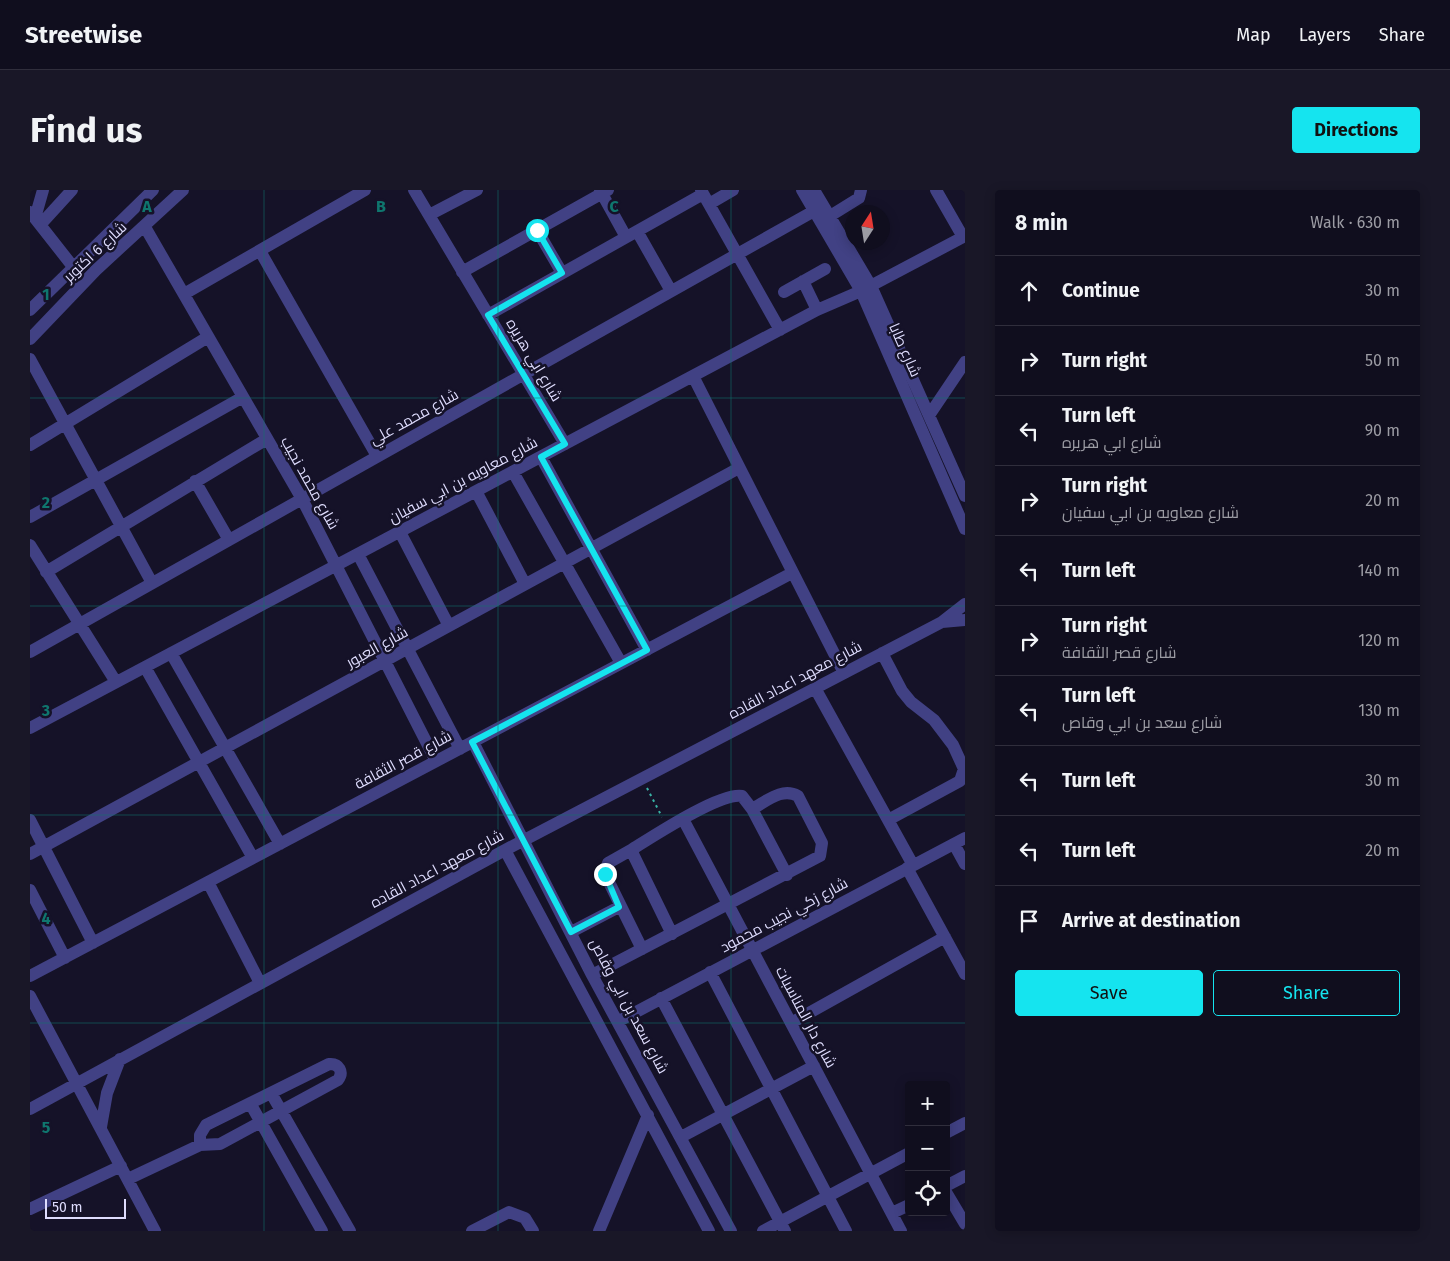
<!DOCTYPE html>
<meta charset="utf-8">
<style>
:root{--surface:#100e1e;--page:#191727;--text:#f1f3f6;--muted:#9c9ca4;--line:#302e3c;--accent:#15e4ef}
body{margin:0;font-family:"Fira Sans",Cairo,sans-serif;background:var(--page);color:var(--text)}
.controls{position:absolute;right:15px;bottom:15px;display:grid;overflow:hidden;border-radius:5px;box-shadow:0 2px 12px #0003}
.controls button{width:45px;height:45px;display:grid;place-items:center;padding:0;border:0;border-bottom:1px solid var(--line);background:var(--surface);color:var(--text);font:25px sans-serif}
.compass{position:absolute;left:815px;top:15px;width:45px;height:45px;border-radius:50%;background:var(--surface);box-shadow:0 2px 12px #0003;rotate:12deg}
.scale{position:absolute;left:15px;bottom:12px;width:81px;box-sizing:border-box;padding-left:5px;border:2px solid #dedcfd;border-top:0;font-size:14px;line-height:18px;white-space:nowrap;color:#dedcfd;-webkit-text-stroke:4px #151228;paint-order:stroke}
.stop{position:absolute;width:15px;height:15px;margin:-11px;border:4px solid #15e4ef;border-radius:50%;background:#fff}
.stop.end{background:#15e4ef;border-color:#fff;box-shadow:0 1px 5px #0008}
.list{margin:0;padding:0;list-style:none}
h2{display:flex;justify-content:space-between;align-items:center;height:65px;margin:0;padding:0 20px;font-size:21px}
h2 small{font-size:16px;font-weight:400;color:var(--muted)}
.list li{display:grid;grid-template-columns:32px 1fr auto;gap:15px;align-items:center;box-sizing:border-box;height:70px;padding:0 20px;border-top:1px solid var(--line)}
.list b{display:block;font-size:19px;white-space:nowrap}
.list p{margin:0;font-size:16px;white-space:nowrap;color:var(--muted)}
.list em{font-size:16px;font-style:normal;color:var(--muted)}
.actions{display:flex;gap:10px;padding:15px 20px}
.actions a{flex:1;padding:11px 0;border:1px solid var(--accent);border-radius:5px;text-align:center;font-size:18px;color:var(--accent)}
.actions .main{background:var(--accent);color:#111}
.icon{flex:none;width:28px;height:28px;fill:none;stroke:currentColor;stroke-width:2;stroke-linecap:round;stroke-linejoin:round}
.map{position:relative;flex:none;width:935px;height:1041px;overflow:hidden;border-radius:5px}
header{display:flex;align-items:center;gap:30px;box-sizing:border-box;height:70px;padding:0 25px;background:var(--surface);border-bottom:1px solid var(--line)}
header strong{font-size:24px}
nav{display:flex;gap:28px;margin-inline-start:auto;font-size:18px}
.intro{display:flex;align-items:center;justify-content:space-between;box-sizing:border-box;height:120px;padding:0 30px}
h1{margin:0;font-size:35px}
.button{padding:12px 22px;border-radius:5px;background:var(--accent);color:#111;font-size:18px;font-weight:700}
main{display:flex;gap:30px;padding:0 30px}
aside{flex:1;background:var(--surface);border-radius:5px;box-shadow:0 2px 12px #0003}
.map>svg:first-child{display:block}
</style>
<header>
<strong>Streetwise</strong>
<nav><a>Map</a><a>Layers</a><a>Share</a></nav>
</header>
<div class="intro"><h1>Find us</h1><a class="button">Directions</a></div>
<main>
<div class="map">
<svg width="935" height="1041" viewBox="0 0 935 1041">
<rect width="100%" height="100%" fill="#151228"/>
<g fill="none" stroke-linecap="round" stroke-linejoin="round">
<path stroke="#39b4a6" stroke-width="2" stroke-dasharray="2.5 4" stroke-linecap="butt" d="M617 598 632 627"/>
<path stroke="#414184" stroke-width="12" d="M384 0 535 254
M570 0 596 47
M671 0 750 140
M772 0 831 101 935 339
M784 0 841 96 935 306
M906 0 933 47
M679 14 703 0
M0 22 44 78
M399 25 447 0
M800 26 829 8 831 0
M5 28 13 0
M11 34 42 0
M115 37 272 309 406 571
M507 40 532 83
M607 41 641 101
M230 61 347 266
M432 82 578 0
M773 91 787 120
M754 102 795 79
M154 104 335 0
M0 120 123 0
M458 125 673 4
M0 149 66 80 153 0
M0 169 122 393
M663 186 814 483
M900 224 935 172
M0 255 178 147
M511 267 617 460
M483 282 591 473
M165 291 199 350
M446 301 495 394
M0 327 213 207
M370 342 419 436
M0 355 86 492
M328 364 430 559
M16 382 237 249
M912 432 935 430
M0 462 784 21
M141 463 250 654
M852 463 872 501 881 512 904 530 923 555 934 579 930 591 858 630
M115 477 223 668
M785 498 883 675
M0 538 787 120 831 101 935 46
M443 552 562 785 701 1041
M653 629 871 1041
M0 630 63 753
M924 654 935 674
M475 660 679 1041
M601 660 578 673 575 684 612 759
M0 664 709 278
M877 678 935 784
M178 692 230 793
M0 700 35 768
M541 742 589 717
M642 744 601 660C622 647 690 602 712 606L722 619 757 685
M680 782 816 1041
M562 785 790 666 792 653 768 606C752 597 737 611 722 619
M0 786 762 383
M0 806 125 1041
M631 808 755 1041
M589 831 935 648
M761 833 915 747
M241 903 320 1041
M220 913 292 1041
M0 919 475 660 912 432 935 414
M71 937 77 903 90 869
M916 943 935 933
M651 947 784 876
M98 989 170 955 190 954 308 890C314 882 309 873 299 874L176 935 170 945V955
M916 996 935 986
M916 1002 935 1034
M0 1019 91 976
M862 1023 879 1015
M442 1041 479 1022 495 1028 503 1041
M569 1041 618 925
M733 1041 879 963"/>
</g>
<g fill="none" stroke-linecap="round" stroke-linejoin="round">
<path stroke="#15e4ef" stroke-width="6" d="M507 40 532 83 458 125 535 254 511 267 617 460 442 552 541 742 589 717 575 684"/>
</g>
<path fill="none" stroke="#0f766e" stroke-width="1" stroke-opacity="0.55" d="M234 0V1041M468 0V1041M701 0V1041M0 208H935M0 416H935M0 625H935M0 833H935"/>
<g text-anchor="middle" stroke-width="5" stroke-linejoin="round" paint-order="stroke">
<g font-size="15" fill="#dedcfd" stroke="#151228">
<text transform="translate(65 62) rotate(-43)" y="5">شارع 6 اكتوبر</text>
<text transform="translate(875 160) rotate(66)" y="5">شارع طابا</text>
<text transform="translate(504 170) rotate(59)" y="5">شارع ابي هريره</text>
<text transform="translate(384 227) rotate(-29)" y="5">شارع محمد علي</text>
<text transform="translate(433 290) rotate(-28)" y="5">شارع معاويه بن ابي سفيان</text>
<text transform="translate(280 293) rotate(61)" y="5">شارع محمد نجيب</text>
<text transform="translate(347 457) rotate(-29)" y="5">شارع العبور</text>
<text transform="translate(765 490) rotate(-28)" y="5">شارع معهد اعداد القاده</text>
<text transform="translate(373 570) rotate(-28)" y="5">شارع قصر الثقافة</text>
<text transform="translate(407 679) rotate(-28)" y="5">شارع معهد اعداد القاده</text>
<text transform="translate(754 725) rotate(-28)" y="5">شارع زكي نجيب محمود</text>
<text transform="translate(599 816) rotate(62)" y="5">شارع سعد بن ابي وقاص</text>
<text transform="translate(776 827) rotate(62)" y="5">شارع دار المناسبات</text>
</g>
</g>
<g font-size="16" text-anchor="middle" font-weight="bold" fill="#0f766e" stroke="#151228" stroke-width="5" stroke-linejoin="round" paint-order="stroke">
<text x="117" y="22">A</text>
<text x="351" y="22">B</text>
<text x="584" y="22">C</text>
<text x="16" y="110">1</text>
<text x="16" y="318">2</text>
<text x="16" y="526">3</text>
<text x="16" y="734">4</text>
<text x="16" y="943">5</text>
</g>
</svg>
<div class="controls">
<button>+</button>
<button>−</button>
<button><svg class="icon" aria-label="locate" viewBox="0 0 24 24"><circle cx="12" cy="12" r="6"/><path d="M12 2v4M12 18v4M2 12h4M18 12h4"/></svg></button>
</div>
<svg class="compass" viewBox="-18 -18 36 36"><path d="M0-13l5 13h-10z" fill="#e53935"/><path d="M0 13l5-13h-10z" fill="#9c9ca4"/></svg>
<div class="scale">50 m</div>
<div class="stop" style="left:507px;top:40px"></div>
<div class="stop end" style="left:575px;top:684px"></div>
</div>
<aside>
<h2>8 min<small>Walk · 630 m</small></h2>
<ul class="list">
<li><svg class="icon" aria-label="ahead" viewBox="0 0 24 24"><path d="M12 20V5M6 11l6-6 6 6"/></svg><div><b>Continue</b></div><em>30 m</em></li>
<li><svg class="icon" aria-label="right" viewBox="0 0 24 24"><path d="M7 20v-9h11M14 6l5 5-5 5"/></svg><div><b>Turn right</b></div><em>50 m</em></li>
<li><svg class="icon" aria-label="left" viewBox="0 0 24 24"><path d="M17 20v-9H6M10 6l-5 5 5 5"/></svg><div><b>Turn left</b><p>شارع ابي هريره</p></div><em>90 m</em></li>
<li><svg class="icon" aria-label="right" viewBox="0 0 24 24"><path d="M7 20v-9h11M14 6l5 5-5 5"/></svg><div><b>Turn right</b><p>شارع معاويه بن ابي سفيان</p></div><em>20 m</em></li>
<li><svg class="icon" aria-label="left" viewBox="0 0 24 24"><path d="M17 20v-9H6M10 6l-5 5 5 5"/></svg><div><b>Turn left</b></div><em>140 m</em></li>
<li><svg class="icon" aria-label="right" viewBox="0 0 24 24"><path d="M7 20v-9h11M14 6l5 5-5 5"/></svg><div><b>Turn right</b><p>شارع قصر الثقافة</p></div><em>120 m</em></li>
<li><svg class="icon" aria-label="left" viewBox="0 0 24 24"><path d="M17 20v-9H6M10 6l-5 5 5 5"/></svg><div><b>Turn left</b><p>شارع سعد بن ابي وقاص</p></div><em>130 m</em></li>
<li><svg class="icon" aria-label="left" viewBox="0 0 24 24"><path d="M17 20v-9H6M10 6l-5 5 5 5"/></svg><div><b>Turn left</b></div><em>30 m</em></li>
<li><svg class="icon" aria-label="left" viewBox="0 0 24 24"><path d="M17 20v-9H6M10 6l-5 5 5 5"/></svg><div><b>Turn left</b></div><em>20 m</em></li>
<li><svg class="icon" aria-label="arrive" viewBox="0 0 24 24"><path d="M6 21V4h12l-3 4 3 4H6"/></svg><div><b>Arrive at destination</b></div></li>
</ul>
<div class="actions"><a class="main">Save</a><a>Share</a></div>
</aside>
</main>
